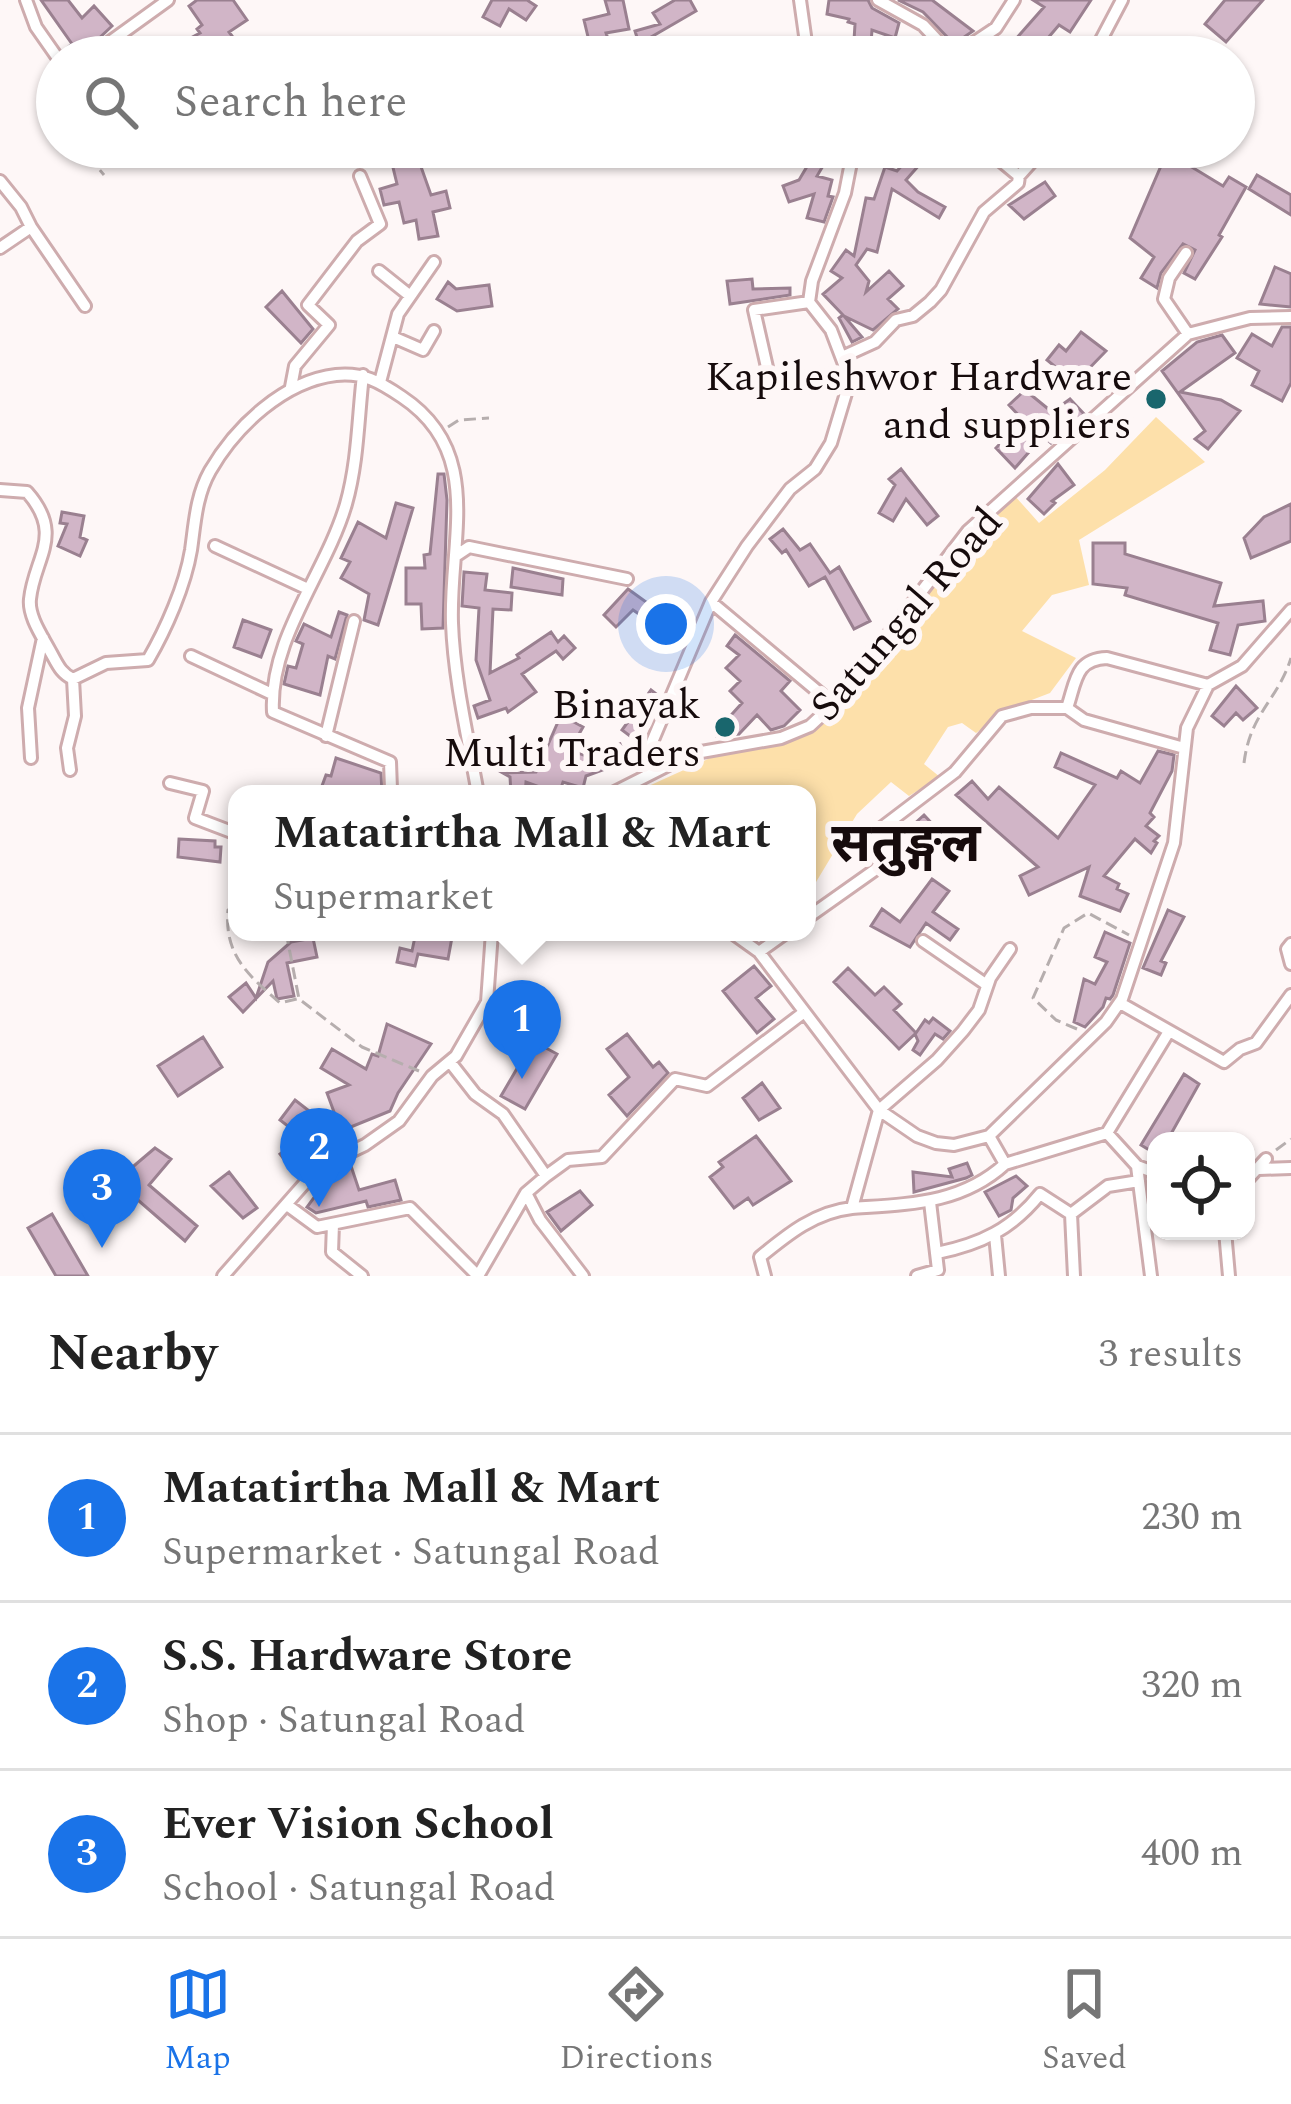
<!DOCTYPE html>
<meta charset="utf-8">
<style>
:root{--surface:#fff;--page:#f2f2f2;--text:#222;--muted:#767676;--line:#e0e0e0;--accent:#1a73e8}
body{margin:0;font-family:Spectral,"Noto Sans Devanagari",serif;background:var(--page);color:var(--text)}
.controls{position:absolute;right:36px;bottom:36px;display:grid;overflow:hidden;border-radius:24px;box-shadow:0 3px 9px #0004}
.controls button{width:108px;height:108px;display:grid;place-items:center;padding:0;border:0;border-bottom:3px solid var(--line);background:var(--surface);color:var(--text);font:60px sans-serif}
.you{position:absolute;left:666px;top:624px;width:42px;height:42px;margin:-30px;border:9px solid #fff;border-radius:50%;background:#1a73e8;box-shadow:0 0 0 18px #1a73e833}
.badge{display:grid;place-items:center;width:78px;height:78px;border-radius:50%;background:var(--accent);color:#fff;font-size:39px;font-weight:700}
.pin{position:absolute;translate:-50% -99px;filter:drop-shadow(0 3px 6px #0008)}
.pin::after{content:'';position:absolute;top:63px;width:42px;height:36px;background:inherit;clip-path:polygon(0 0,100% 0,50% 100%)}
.popup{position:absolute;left:228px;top:785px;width:588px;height:156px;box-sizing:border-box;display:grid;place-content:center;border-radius:24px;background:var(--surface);filter:drop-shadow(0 3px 9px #0005);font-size:39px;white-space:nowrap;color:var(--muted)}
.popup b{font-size:45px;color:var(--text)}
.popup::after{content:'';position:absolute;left:50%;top:100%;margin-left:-24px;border:24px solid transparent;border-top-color:var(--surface)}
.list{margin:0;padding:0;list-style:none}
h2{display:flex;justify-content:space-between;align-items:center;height:156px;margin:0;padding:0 48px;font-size:51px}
h2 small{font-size:39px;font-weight:400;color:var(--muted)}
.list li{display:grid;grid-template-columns:78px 1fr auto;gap:36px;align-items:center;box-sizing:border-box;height:168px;padding:0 48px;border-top:3px solid var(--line)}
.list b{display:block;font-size:45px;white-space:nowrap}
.list p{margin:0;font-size:39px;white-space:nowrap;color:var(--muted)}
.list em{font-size:39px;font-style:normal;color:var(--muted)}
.icon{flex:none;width:66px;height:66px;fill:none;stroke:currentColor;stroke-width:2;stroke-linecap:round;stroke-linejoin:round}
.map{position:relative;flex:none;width:1291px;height:1276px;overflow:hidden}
.search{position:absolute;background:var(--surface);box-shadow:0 3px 9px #0004;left:36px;right:36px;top:36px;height:132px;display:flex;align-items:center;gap:30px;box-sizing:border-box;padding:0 42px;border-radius:66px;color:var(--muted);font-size:45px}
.sheet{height:660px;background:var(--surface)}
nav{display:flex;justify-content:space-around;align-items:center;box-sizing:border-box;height:168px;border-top:3px solid var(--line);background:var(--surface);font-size:33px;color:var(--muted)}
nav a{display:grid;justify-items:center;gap:6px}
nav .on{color:var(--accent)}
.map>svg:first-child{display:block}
</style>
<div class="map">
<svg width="1291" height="1276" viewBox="0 0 1291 1276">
<rect width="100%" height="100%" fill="#fef7f7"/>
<path fill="#fde0aa" d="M1156 417 1205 462 1079 540 1089 585 1052 595 1022 631 1076 658 1050 693 1011 708 976 733 962 723 948 727 924 764 940 777 909 796 891 782 857 814 807 897V794H631L719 754 813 733 832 715 971 534 1015 496 1039 523 1105 470Z"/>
<path fill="#d1b5c7" stroke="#9a8090" stroke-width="3" d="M41 0H68L82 18 94 6 112 26 79 57H72L65 50 72 44Z
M197 0H233L247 20 229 32 238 44 221 57H184L177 45 200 33 197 29 202 25 189 6Z
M492 0H527L536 6 526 20 509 9 500 26 483 17Z
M605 0H623L629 29 606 33 614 57H542L561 41 567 48 589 41 584 20 609 14Z
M675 0H690L696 11 639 44 635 31 660 24 653 13Z
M829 0H868L872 8 899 23 895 38 872 30 870 57H853L855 24 848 22 849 19 827 14Z
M898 0H932L973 31 954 44 923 12Z
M1033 0H1091L1070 32 1059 25 1042 45 1038 41 1019 57H1000L1044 7Z
M1225 0H1263L1226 42 1205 24Z
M388 147H414L431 195 446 191 450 208 433 212 438 236 419 239 416 220 404 223 399 202 384 205 380 189 397 184Z
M918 147H935L906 180 918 192 945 207 939 218 892 189 877 252 867 249 856 265 869 281 866 292 889 271 903 286 888 299 898 309 873 330 844 316 862 337 852 342 839 318 843 315 823 294 842 278 831 271 846 250 854 256 866 198 874 199 885 167 897 171Z
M1167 152 1223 186 1229 177 1246 187 1219 235 1222 237 1195 279 1184 273 1195 250 1183 244 1161 273 1157 288 1141 278 1154 257 1130 238Z
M815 153 827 159 817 176 832 180 828 196 833 197 824 222 807 218 814 194 789 202 783 186 799 180Z
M1257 175 1291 195V215L1249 189Z
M1045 182 1055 196 1024 219 1009 205Z
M1275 267 1291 274V307L1260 304Z
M752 279 753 289 790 288V295L730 304 727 281Z
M448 282 456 289 489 285 492 306 457 311 437 299Z
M282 291 313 329 301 343 266 307Z
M1282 327H1291V383L1282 401 1252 385 1259 371 1237 358 1252 334 1272 346Z
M1081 332 1106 351 1075 383 1047 360 1059 345 1066 351Z
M1222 335 1235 353 1180 392 1221 400 1240 411 1208 449 1195 439 1205 431 1162 371 1197 342Z
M1025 390 1052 412 1070 399 1084 414 1051 443 1043 436 1015 468 996 448 1023 420 1009 405Z
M1058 464 1074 485 1052 501 1055 503 1044 514 1028 499Z
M901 469 938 516 927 525 906 499 893 521 879 513 895 485 889 479Z
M438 474H444L447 500 443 628 422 629 421 604H406V568H425L424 555 430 554Z
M396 503 413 508 378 625 364 620 369 594 341 578 350 562 341 558 358 522 386 538Z
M1291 504V541L1251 558 1244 538 1264 517Z
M62 512 84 516 80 537 87 540 80 556 58 546 67 524 60 523Z
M783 529 800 550 810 544 830 573 839 567 870 621 854 629 825 577 809 586 786 550 782 553 770 539Z
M1093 543H1125V554L1221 583 1214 606 1263 601 1265 621 1238 625 1230 655 1210 650 1218 623 1125 595 1127 588 1093 584Z
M513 568 563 579 562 595 511 587Z
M464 572 487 574 485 590 512 593 511 610 493 609 490 673 519 658 517 655 551 632 558 642 564 636 575 648 563 659 556 651 522 674 536 692 508 712 506 708 478 718 474 706 490 700 476 660 479 608 462 606Z
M628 589 660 612 652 623 633 610 616 627 604 615Z
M339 612 347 615 335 659 328 656 320 695 284 684 288 666 296 668 303 644 296 641 304 624 331 637Z
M243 620 271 630 261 657 234 647Z
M735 635 790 681 781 691 800 710 784 726 771 730 757 715 739 734 717 736 716 724H723L742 703 730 691 740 681 726 668 739 655 727 646Z
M1236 686 1257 708 1243 720 1236 713 1224 726 1212 716Z
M651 690 660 697 638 742 622 730Z
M561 715 583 727 570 750 586 756 620 744 627 761 586 776 583 788 563 782 559 794 526 782 525 794H511L510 777 503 773 536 772Z
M1158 751 1174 755 1172 771 1150 813 1154 817 1146 826 1159 836 1154 841 1157 843 1151 853 1135 839 1104 876 1119 884 1117 889 1128 894 1120 911 1080 896 1089 867 1029 895 1020 876 1038 867 956 795 972 781 988 799 999 787 1058 838 1095 785 1055 767 1061 753 1117 778 1121 771 1140 783Z
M336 758 381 773 382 794H319L326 775 331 776Z
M924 815 936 828 920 842 916 838 899 854 885 837 897 829 902 835Z
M179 839 215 841V847H221L220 862 178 857Z
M932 879 949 891 933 912 958 929 950 940 926 923 910 947 871 926 882 909 900 922Z
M1168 910 1184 917 1161 961 1166 963 1161 975 1143 968Z
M416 932H453L448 959 418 954 415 966 397 962 400 948 412 951Z
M1105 932 1130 943 1113 995 1110 999 1106 998 1103 1007 1085 1027 1074 1022 1084 979 1095 984 1107 962 1095 957Z
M313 938 317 957 287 963 294 996 277 999 273 981 243 1012 229 997 246 983 256 998 268 962 291 942Z
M754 966 771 986 756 998 774 1019 757 1033 723 991Z
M848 968 875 995 884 987 901 1004 894 1010 916 1033 925 1020 929 1023 933 1018 950 1031 943 1039 935 1034 920 1055 913 1050 918 1041 915 1034 899 1049 834 982Z
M387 1024 431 1044 398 1093 390 1111 341 1131 327 1093 349 1085 321 1068 332 1049 366 1069 372 1054 378 1056Z
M627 1034 653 1067 659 1062 668 1073 627 1116 609 1095 629 1077 607 1049Z
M203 1037 222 1067 178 1096 158 1066Z
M533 1041 557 1054 525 1109 501 1096Z
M1184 1074 1199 1084 1167 1141H1156V1154L1141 1145Z
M762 1083 780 1108 759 1120 743 1098Z
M295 1100 344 1138 312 1158 308 1153 290 1167 280 1154 302 1137 280 1120Z
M756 1136 791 1181 753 1205 748 1198 734 1208 710 1177 723 1167 719 1162Z
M155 1148 171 1159 149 1185 197 1226 185 1241 116 1181Z
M967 1163 972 1175 966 1178 914 1192 913 1172 952 1177 949 1169Z
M351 1166 359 1190 395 1180 401 1200 368 1207 366 1201 316 1213 307 1207 332 1173Z
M229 1172 257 1208 243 1218 211 1186Z
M1016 1176 1027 1186 1013 1198 1011 1210 999 1216 985 1192Z
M580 1191 592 1205 561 1231 547 1212Z
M52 1214 88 1276H56L28 1228Z"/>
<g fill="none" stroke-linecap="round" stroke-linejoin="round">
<g stroke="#ceacae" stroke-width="16">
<path id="street" d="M26 0 36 27 57 57
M800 0 808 57
M878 0 923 25 953 57
M954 56 996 28 1014 0
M89 57 168 0
M1092 57 1122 0
M984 147 1019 176 1045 147
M0 181 21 207 31 227 0 248
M31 227 85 306
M1186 253 1169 278 1164 299 1188 334
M379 271 409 295
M393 337 423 350 434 331
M842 357 875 342 896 320 913 316 930 302 941 290 984 212 1018 183 1019 176
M363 375C358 418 358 462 346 504 326 573 269 638 273 712L390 762 391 789 397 794
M769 376 754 310 809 302
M380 382 398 314 434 262
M291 387 295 366 329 325 308 305 357 241 380 224 360 176
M0 490 27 492C65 535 34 558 30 599 28 616 42 636 50 651 57 663 60 673 73 679L106 663 148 660C166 629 185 586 191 550 195 522 196 496 210 471 236 426 284 381 336 375 363 372 380 382 402 397 485 452 449 540 452 623 454 679 468 738 478 794
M215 546 308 589
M457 555 469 547 627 579
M711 602 834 705
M191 656 272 694
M1067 708C1076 682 1075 659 1107 658L1208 685
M326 736 354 621
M31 758 28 708 43 638
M654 769 647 754 711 602 747 546 790 489 815 469 831 443 850 380 831 330 809 302 812 281 845 193 854 147
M70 770 67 748 75 716 73 679
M170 783 203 791 195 818 237 834
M611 794 690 754 781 738 810 726 838 700 968 531 1188 334 1250 318 1291 317
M807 918 889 860 872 835 955 772 1002 716 1031 708H1067L1084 720 1184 748
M731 932 759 952 879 1110 917 1136 936 1143 954 1145 989 1136 1106 1022 1122 999 1174 843 1187 728 1208 685 1242 666 1291 610
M923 941 987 985
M1291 944 1287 949 1291 964
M759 952 787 932
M1120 1003 1224 1062 1240 1049 1256 1043 1291 995
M450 1062 475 1094 503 1114 546 1176 568 1160 602 1157 675 1079 707 1086 803 1013
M1107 1133 1168 1033
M989 1136 1005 1164 1107 1133 1137 1166 1151 1276
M1137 1166 1156 1173
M1259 1169 1291 1168
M1246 1181 1266 1159
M526 1193 540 1220 583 1276
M287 1205 317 1227 410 1208 478 1276 526 1193 546 1176
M852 1208C909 1204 961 1204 1005 1164
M1071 1214 1074 1276
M333 1224 332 1252 362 1276
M1225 1231 1229 1276
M995 1235 999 1276
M937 1253C981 1244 1012 1229 1040 1194L1071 1214 1108 1186 1139 1181
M223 1276 319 1167 365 1145 399 1121 432 1076 456 1056 487 1002 492 932
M765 1276 760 1257C788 1234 815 1212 852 1208L879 1110 937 1060 963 1031 979 1010 990 978 1010 949
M917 1276 938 1270 930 1202"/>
</g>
<path stroke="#b6aeae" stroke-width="3" stroke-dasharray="12 6" stroke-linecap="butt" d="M101 147 87 155 104 175
M448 427 459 420 489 418
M1244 763C1250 713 1278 700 1291 658
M237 910H228C224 955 248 975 280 1003L297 999
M286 932 299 999 362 1047 419 1071
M1077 1029 1056 1020 1033 998 1064 928 1088 913 1129 935
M1276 1150 1291 1139"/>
<use href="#street" stroke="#fff" stroke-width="10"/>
</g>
<g fill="#19666d" stroke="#fef7f7" stroke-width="4.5">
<circle cx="1156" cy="399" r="12"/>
<circle cx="725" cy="727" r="12"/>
</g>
<g text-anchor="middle" stroke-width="12" stroke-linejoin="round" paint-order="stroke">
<g font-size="42" fill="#160b0c" stroke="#fef7f7" text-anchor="end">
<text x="1132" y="390">Kapileshwor Hardware<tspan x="1132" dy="48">and suppliers</tspan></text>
<text x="701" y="718">Binayak<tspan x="701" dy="48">Multi Traders</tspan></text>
</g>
<g font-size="42" fill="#160b0c" stroke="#fef7f7">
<text transform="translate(905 613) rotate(-49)" y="15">Satungal Road</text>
</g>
<g font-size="54" font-weight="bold" fill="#160b0c" stroke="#fef7f7">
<text x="906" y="861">सतुङ्गल</text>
</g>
</g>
</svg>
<div class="controls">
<button><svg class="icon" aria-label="locate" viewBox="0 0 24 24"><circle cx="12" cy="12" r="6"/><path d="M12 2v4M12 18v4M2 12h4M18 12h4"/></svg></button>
</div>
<div class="you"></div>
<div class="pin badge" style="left:522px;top:1079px">1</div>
<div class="popup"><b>Matatirtha Mall &amp; Mart</b>Supermarket</div>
<div class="pin badge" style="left:319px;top:1207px">2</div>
<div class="pin badge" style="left:102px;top:1248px">3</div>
<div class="search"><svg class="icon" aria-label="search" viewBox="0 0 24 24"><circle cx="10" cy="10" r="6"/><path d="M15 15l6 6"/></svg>Search here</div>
</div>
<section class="sheet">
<h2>Nearby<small>3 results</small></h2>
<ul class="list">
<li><span class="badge">1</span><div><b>Matatirtha Mall &amp; Mart</b><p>Supermarket · Satungal Road</p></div><em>230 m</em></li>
<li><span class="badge">2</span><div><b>S.S. Hardware Store</b><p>Shop · Satungal Road</p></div><em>320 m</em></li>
<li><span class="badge">3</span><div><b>Ever Vision School</b><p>School · Satungal Road</p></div><em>400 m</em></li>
</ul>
</section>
<nav>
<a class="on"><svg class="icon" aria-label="map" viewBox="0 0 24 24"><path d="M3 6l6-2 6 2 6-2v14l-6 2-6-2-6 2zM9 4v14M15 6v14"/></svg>Map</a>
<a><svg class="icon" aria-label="directions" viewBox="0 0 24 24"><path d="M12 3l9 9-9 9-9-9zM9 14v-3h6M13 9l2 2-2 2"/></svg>Directions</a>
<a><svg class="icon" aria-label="saved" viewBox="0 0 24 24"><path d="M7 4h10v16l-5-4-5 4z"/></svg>Saved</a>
</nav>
